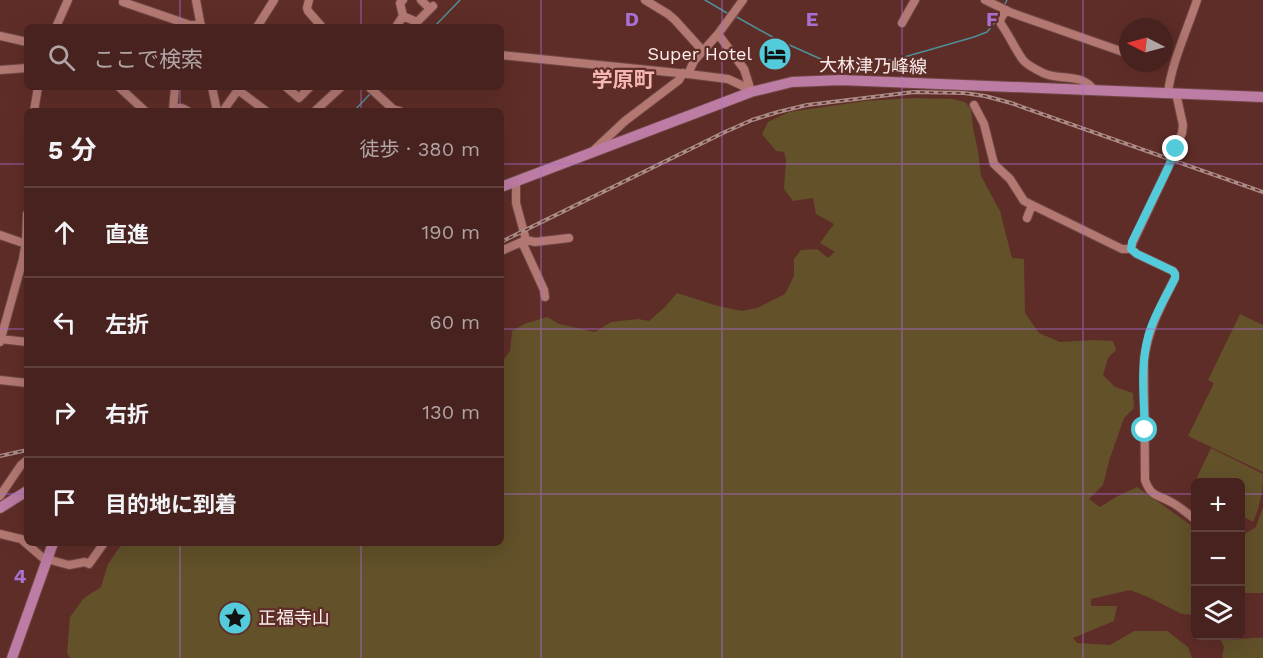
<!DOCTYPE html>
<html lang="ja">
<meta charset="utf-8">
<style>
:root{--surface:#47221e;--page:#512f2b;--text:#f1f3f6;--muted:#b0a4a4;--line:#5f3f3c}
body{margin:0;font-family:"Work Sans","Noto Sans JP",sans-serif;background:var(--page);color:var(--text)}
.controls{position:absolute;right:18px;bottom:18px;display:grid;overflow:hidden;border-radius:9px;box-shadow:0 6px 24px #0002}
.controls button{width:54px;height:54px;display:grid;place-items:center;padding:0;border:0;border-bottom:2px solid var(--line);background:var(--surface);color:var(--text);font:30px sans-serif}
.compass{position:absolute;left:1119px;top:18px;width:54px;height:54px;border-radius:50%;background:var(--surface);box-shadow:0 6px 24px #0002;rotate:276deg}
.stop{position:absolute;width:18px;height:18px;margin:-14px;border:4px solid #53cbda;border-radius:50%;background:#fff}
.stop.end{background:#53cbda;border-color:#fff;box-shadow:0 2px 6px #0008}
.list{margin:0;padding:0;list-style:none}
h2{display:flex;justify-content:space-between;align-items:center;height:78px;margin:0;padding:0 24px;font-size:26px}
h2 small{font-size:20px;font-weight:400;color:var(--muted)}
.list li{display:grid;grid-template-columns:39px 1fr auto;gap:18px;align-items:center;box-sizing:border-box;height:90px;padding:0 24px;border-top:2px solid var(--line)}
.list b{display:block;font-size:22px;white-space:nowrap}
.list em{font-size:20px;font-style:normal;color:var(--muted)}
.icon{flex:none;width:33px;height:33px;fill:none;stroke:currentColor;stroke-width:2;stroke-linecap:round;stroke-linejoin:round}
.map{position:relative;flex:none;width:1263px;height:658px;overflow:hidden}
.search{position:absolute;background:var(--surface);box-shadow:0 6px 24px #0002;left:24px;top:24px;width:480px;height:66px;display:flex;align-items:center;gap:15px;box-sizing:border-box;padding:0 21px;border-radius:9px;color:var(--muted);font-size:22px}
.panel{position:absolute;background:var(--surface);box-shadow:0 6px 24px #0002;left:24px;top:108px;width:480px;height:438px;border-radius:9px}
.map>svg:first-child{display:block}
</style>
<div class="map">
<svg width="1263" height="658" viewBox="0 0 1263 658">
<rect width="100%" height="100%" fill="#5f2d28"/>
<path fill="#625129" d="M913 98 953 99 965 102 971 109 973 128 978 151 981 176 1000 211 1012 258 1024 259 1025 313 1039 333 1060 342 1093 340 1113 341 1116 350 1108 358 1103 375 1115 387 1133 393 1134 408 1124 418 1110 458 1103 485 1089 499 1100 507 1116 497 1137 487 1195 528V615L1182 614 1148 597 1130 590 1091 599V606H1117L1114 621 1073 638 1077 643 1110 645 1134 631H1167L1188 647 1192 658H70L67 653 70 617 84 598 101 587 108 564 119 548 125 543H501V364L510 351 512 331 524 324 547 317 559 324 595 332 611 322 638 319 649 321 665 307 677 293 718 306 742 311 757 308 785 294 794 276V259L801 250 817 249 828 258 835 252 820 243 834 224 816 214 813 198 793 201 784 189 786 160 784 152 776 151 762 134 768 122 789 112 865 101Z
M1240 314 1263 325V472L1188 436 1214 383 1208 380Z
M1211 448 1263 474C1263 490 1260 507 1253 522L1241 515 1240 482H1196L1195 492 1191 490Z
M1263 507V593H1241V536L1256 527Z
M1219 636H1231L1234 639C1244 639 1254 637 1263 638V658H1222L1224 647Z"/>
<g fill="none" stroke-linecap="round" stroke-linejoin="round">
<path stroke="#4f9097" stroke-width="1.5" d="M705 0 727 13
M1004 6 1007 0
M735 16 776 39 823 60
M434 27 460 0
M881 60H894L974 37 987 32 996 21
M354 111 370 94"/>
<g stroke="#6f4745" stroke-width="10">
<path id="minor" d="M196 0 201 27
M309 0 307 8 308 11 322 27
M421 0 430 9
M645 0 668 14 675 20 702 50
M985 0 1012 13 1126 53
M123 2 190 25H201
M1006 10 1000 20 1001 24C1009 35 1015 49 1023 60 1027 65 1037 70 1043 73 1059 81 1081 72 1094 90
M403 16 417 22 433 6
M902 23 915 0
M56 27 68 0
M257 27 274 0
M396 27 403 16 400 3 403 0
M718 34 744 69 751 91
M0 36 27 42
M501 55 688 74 728 79 741 85 751 92
M0 70 27 68
M688 74 694 61 718 34 743 0
M119 87 145 111
M212 87 217 111
M286 87 299 98 310 87
M369 87 393 109 400 111
M238 90 266 111
M1168 93C1171 64 1188 28 1197 0
M974 105 984 124 994 164 1010 179 1024 201 1122 249H1131L1137 254 1173 271 1175 274V278C1161 306 1148 329 1144 360L1145 480C1151 497 1157 494 1171 502 1179 506 1188 514 1196 520
M174 108H182L188 111
M34 111 38 87
M173 111 175 87
M223 111 240 87
M315 111 341 87
M593 151 625 121 679 80 683 73
M1027 218 1032 205
M0 235 26 244
M526 240 535 242 569 238
M522 242 544 290 545 297
M1131 249 1133 242 1168 168 1182 133 1183 125 1176 93
M501 251 526 240 516 203V187L515 182
M0 339 27 342
M0 342 23 259 26 241 27 214
M0 380 27 383
M0 496 21 465 27 460
M0 534 21 539 43 558 69 565 85 562 89 564 104 543"/>
</g>
<g stroke="#6f4745" stroke-width="12">
<path id="major" d="M501 187 751 92 792 82 841 80 1263 97
M0 508 27 491
M12 658 53 543"/>
</g>
<use href="#minor" stroke="#b37872" stroke-width="8"/>
<use href="#major" stroke="#bd7ca3" stroke-width="10"/>
<g stroke="#ab8b87" stroke-width="4">
<path id="rail" d="M501 242 725 132 752 120 778 112 807 105 914 92 964 93 985 96 1011 103 1263 192
M0 456 27 450"/>
</g>
<use href="#rail" stroke="#5f2d28" stroke-width="1.5" stroke-dasharray="4.5" stroke-linecap="butt"/>
</g>
<g fill="none" stroke-linecap="round" stroke-linejoin="round">
<path stroke="#53cbda" stroke-width="8" d="M1145 430C1144 400 1140 367 1148 337 1153 317 1166 297 1175 278V274L1173 271 1137 254 1131 249 1132 242 1168 168 1176 149"/>
</g>
<path fill="none" stroke="#a870cf" stroke-width="1.5" stroke-opacity="0.55" d="M180 0V27M361 0V27M541 0V658M722 0V658M902 0V658M1083 0V658M180 87V111M361 87V111M0 164H27M501 164H1263M0 329H27M501 329H1263M0 494H27M501 494H1196M1240 494H1263M180 543V658M361 543V658"/>
<defs>
<g id="hotel-disc" transform="scale(1.725)"><circle r="9.5" fill="#53cbda" stroke="#5f2d28"/><path d="M-6-4.5h1.5V1H6V5H4.5V3h-9V5H-6ZM-4 0a1.8 1.8 0 1 1 3.6 0ZM.5 0V-2.5h3Q6-2.5 6 0Z" fill="#111"/></g>
<g id="sight-disc" transform="scale(1.725)"><circle r="9.5" fill="#53cbda" stroke="#5f2d28"/><path d="M0-6L1.8-2.2L6-1.7L2.9 1.2L3.7 5.4L0 3.3L-3.7 5.4L-2.9 1.2L-6-1.7L-1.8-2.2Z" fill="#111"/></g>
</defs>
<g fill-rule="evenodd">
<use href="#hotel-disc" x="775" y="54"/>
<use href="#sight-disc" x="235" y="618"/>
</g>
<g text-anchor="middle" stroke-width="4.5" stroke-linejoin="round" paint-order="stroke">
<g font-size="18" fill="#fcefed" stroke="#5f2d28" text-anchor="end">
<text x="752" y="60">Super Hotel</text>
<text x="258" y="624" text-anchor="start">正福寺山</text>
</g>
<g font-size="18" fill="#fcefed" stroke="#5f2d28">
<text transform="translate(873 66) rotate(1)" y="6">大林津乃峰線</text>
</g>
<g font-size="21" font-weight="bold" fill="#f6b7b0" stroke="#5f2d28">
<text x="623" y="87">学原町</text>
</g>
</g>
<g font-size="20" text-anchor="middle" font-weight="bold" fill="#a870cf" stroke="#5f2d28" stroke-width="4.5" stroke-linejoin="round" paint-order="stroke">
<text x="632" y="26">D</text>
<text x="812" y="26">E</text>
<text x="992" y="26">F</text>
<text x="20" y="583">4</text>
</g>
</svg>
<div class="controls">
<button>+</button>
<button>−</button>
<button><svg class="icon" aria-label="layers" viewBox="0 0 24 24"><path d="M12 4l9 5-9 5-9-5zM3 14l9 5 9-5"/></svg></button>
</div>
<svg class="compass" viewBox="-18 -18 36 36"><path d="M0-13l5 13h-10z" fill="#e53935"/><path d="M0 13l5-13h-10z" fill="#b0a4a4"/></svg>
<div class="stop" style="left:1145px;top:430px"></div>
<div class="stop end" style="left:1176px;top:149px"></div>
<div class="search"><svg class="icon" aria-label="search" viewBox="0 0 24 24"><circle cx="10" cy="10" r="6"/><path d="M15 15l6 6"/></svg>ここで検索</div>
<section class="panel">
<h2>5 分<small>徒歩 · 380 m</small></h2>
<ul class="list">
<li><svg class="icon" aria-label="ahead" viewBox="0 0 24 24"><path d="M12 20V5M6 11l6-6 6 6"/></svg><div><b>直進</b></div><em>190 m</em></li>
<li><svg class="icon" aria-label="left" viewBox="0 0 24 24"><path d="M17 20v-9H6M10 6l-5 5 5 5"/></svg><div><b>左折</b></div><em>60 m</em></li>
<li><svg class="icon" aria-label="right" viewBox="0 0 24 24"><path d="M7 20v-9h11M14 6l5 5-5 5"/></svg><div><b>右折</b></div><em>130 m</em></li>
<li><svg class="icon" aria-label="arrive" viewBox="0 0 24 24"><path d="M6 21V4h12l-3 4 3 4H6"/></svg><div><b>目的地に到着</b></div></li>
</ul>
</section>
</div>
